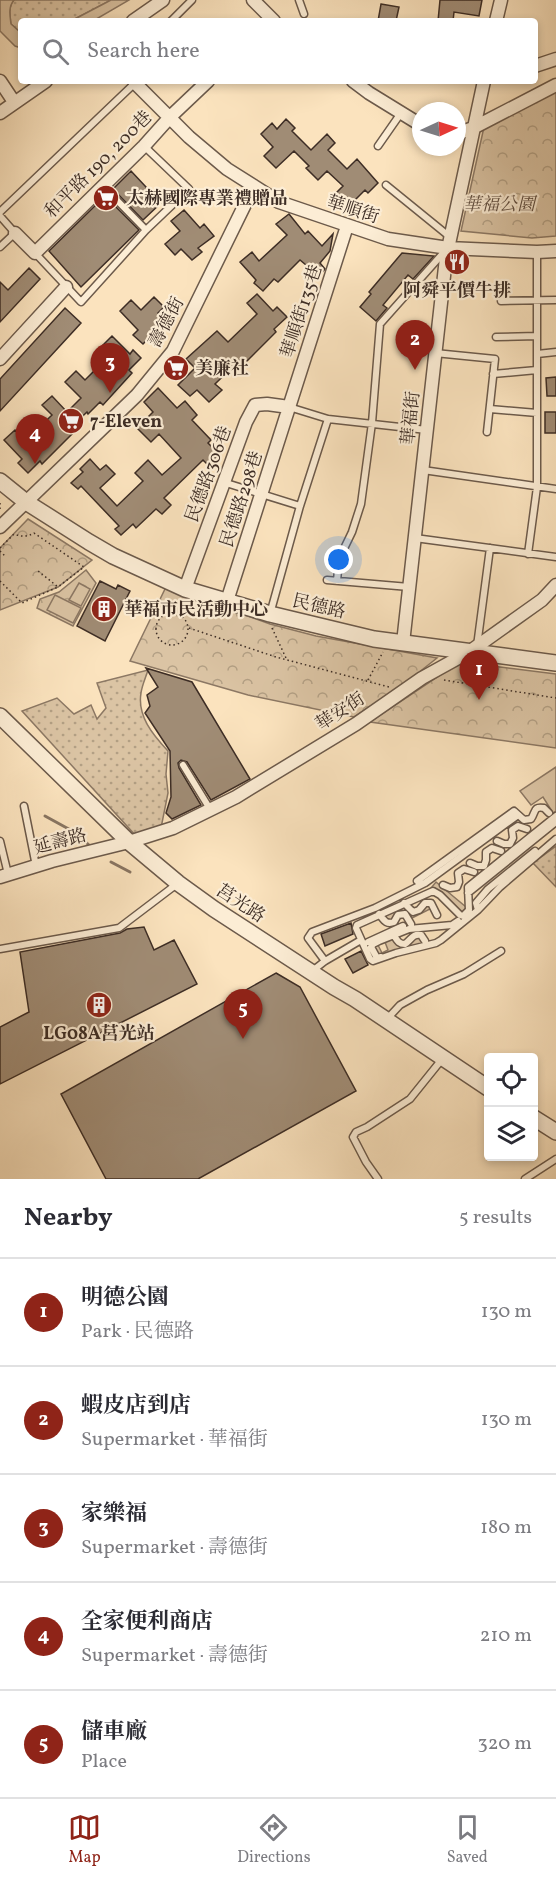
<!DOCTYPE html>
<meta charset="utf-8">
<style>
:root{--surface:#fff;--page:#f7f7f7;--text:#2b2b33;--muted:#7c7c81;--line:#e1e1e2;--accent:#8f2418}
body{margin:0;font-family:Vollkorn,"Noto Serif TC",serif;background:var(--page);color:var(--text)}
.controls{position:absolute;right:18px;bottom:18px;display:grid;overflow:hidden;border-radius:6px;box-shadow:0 3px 9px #0003}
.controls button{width:54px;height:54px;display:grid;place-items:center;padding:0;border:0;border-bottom:2px solid var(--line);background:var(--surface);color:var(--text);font:30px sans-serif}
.compass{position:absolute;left:412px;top:102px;width:54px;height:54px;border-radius:50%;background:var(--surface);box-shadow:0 3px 9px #0003;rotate:86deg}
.you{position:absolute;left:339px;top:560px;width:21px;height:21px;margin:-15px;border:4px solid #fff;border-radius:50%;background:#1a73e8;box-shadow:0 0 0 9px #1a73e833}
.badge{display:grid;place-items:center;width:39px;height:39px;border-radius:50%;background:var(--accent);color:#fff;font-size:20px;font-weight:700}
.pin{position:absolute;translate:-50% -50px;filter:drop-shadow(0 2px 3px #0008)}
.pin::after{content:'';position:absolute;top:32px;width:21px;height:18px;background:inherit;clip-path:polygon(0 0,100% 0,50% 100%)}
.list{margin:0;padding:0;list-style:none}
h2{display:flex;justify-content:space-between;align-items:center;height:78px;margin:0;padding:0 24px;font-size:26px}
h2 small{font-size:20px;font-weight:400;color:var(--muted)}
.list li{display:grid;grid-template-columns:39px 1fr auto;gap:18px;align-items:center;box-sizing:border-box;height:108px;padding:0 24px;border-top:2px solid var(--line)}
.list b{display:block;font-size:22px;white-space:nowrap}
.list p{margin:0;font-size:20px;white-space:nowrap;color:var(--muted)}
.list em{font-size:20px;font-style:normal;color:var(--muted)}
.icon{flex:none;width:33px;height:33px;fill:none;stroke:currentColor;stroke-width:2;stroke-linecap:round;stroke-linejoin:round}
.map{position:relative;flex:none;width:556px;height:1179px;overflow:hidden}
.search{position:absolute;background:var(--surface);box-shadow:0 3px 9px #0003;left:18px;right:18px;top:18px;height:66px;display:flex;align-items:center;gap:15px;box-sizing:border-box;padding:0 21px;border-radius:6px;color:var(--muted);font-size:22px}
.sheet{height:618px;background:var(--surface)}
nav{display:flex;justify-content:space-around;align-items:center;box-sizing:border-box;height:84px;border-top:2px solid var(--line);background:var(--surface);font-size:16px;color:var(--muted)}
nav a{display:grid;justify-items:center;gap:3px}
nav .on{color:var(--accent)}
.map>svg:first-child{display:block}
</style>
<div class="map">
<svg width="556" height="1179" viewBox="0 0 556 1179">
<defs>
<pattern id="grass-dots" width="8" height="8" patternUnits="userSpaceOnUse" patternTransform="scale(1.5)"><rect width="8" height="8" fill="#dbc4a4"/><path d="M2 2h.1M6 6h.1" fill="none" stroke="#b3a085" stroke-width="1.8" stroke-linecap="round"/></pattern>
<pattern id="forest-crowns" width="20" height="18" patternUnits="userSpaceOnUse" patternTransform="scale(1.5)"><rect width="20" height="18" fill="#dbc4a4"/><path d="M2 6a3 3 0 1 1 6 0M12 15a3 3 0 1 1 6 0" fill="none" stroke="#b3a085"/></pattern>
</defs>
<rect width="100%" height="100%" fill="#fbe3be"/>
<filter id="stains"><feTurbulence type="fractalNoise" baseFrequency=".00333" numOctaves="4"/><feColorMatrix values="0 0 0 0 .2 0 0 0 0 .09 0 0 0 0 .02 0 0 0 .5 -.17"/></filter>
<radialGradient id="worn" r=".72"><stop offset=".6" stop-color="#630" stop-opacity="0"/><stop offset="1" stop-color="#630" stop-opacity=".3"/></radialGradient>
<path fill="url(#grass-dots)" stroke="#8c7864" stroke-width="1.5" d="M14 0H111L71 21H21V33L11 24C10 16 8 7 14 0Z
M148 670C146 677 142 685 141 693 137 716 153 735 168 751L166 774 168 793 161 828 137 837 22 711 57 698 74 714 91 705 97 719 106 708 97 683Z
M556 846V887L533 863Z"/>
<path fill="url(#forest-crowns)" stroke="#8c7864" stroke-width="1.5" d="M556 90V236L532 238 461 231 484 127Z
M28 519 92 560 58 587 0 610V548Z
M86 570 96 583 73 626 37 608 40 599 59 592Z
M166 587 270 624 316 636 437 658 399 688 354 717 248 695 130 661Z
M460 662 556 674V748L370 722Z"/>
<path fill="#dbc4a4" stroke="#8c7864" stroke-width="1.5" d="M0 0H14C8 7 10 16 11 24L21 33V48L15 46 0 31Z
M111 0H129L93 21H71Z
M79 583 90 589 81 606 69 600Z
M55 595 81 608 73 623 47 610Z
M556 767V811L553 813 543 797 531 805 520 791Z
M436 882 466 907 464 913 461 912 440 892 436 889 431 888Z
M427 905 432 908 412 918 408 913 402 911 397 914 392 920 385 918V916L404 906 415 914 419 913Z
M420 937 424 944 381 956H377L374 946 378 945 382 953 388 950 385 942 392 938 397 945Z"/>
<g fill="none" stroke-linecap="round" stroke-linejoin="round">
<path stroke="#887562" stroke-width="3" d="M45 816 76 833 90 846
M111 862 130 872"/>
</g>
<path fill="#a08c75" stroke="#3d2d25" stroke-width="1.5" d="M440 0H482L479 16 454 12 453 21H438Z
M381 4 399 7 396 21H378Z
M286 119 295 128 292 131 311 150 327 134 335 143 328 150 347 169 357 159 378 183 368 193 365 190 347 208 334 195 343 186 327 171 318 180 306 168 309 166 294 151 276 168 264 156 273 147 261 134 272 123 277 129Z
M131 171 161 203 143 220 113 189Z
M105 196 139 230 81 287 49 251Z
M184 210 200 228 204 224 214 236 198 248 202 252 192 260 181 249 175 255 165 244 180 231 171 221Z
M289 214 305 234 308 231 322 246 333 234 330 251 320 263 325 269 319 276 300 260 278 282 274 279 263 291 254 283 256 280 240 262 252 252 259 261 287 235 276 224Z
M402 253 434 256 413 279 408 275 383 305 387 308 376 321 360 307 371 294 369 292Z
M29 268 40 279 0 322V282L8 290Z
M257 294 273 311 277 307 287 317 274 329 276 332 246 362 242 358 215 384 222 390 209 402 197 390 190 396 178 385 195 368 186 359 217 331 228 342 257 314 247 303Z
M154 297 164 307 158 313 168 324 157 335 155 332 143 344 133 335 138 330 120 311 131 300 141 310Z
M65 308 81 323 0 411V379Z
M112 336 130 354 133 350 141 358 129 370 132 373 103 405 100 402 88 414 87 412 68 430 72 434 42 464 40 461 28 473 18 463 22 459 4 440 15 430 25 441 52 415 42 405 52 396 67 412 81 398 65 382 76 371 85 380 111 354 103 345Z
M556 377V396H547L546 378Z
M158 388 177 408 185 401 197 415 192 420 211 440 208 443 219 454 208 465 203 460 164 498 171 505 162 514 156 509 136 528 133 524 121 535 115 529 119 526 81 486 78 489 71 483 83 472 80 469 90 459 100 470 106 465 115 474 100 488 117 506 143 481 135 473 148 460 162 475 181 458 159 434 151 442 137 428 153 412 144 402Z
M545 412H556V433H545Z
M100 581 116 589 118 585 130 591 105 641 77 626Z
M146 668 192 682 250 779 211 800 187 762 181 760 178 763 179 768 201 805 172 819 166 813 171 797 170 751 145 713 150 706 147 695 158 687Z
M351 923 353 934 325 946 321 934Z
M144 927 154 950 174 940 197 984 0 1084V1027L29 1012 20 952 120 933 127 929Z
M361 951 368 965 353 973 345 959Z
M276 973 300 987 356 1091 198 1179H106L61 1094Z"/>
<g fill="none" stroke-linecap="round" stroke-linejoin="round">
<g stroke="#6c5a4b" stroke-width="9">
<path id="service" d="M299 0 304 14
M171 21 192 0
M144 146 189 189 146 230
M378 146 401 113
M386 185 450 237
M0 212 135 83 134 82
M0 216 15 233 0 247
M35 253 81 302 146 230 103 186
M501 301 556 300
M496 337 537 336
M435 353 495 359 487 432
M537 354 556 352
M493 374 537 370
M289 407 328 419 427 430
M490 409 537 413
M423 470 556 489
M223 482 300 506
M415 538 556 557
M528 554 537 487V252
M327 580 409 587
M337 581 339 559 352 532 361 504 372 423 380 324 445 251
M270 614 300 506 328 419
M477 646 490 548
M183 765 210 809
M24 806 36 866
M556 816 468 887 469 910 463 916 460 915 440 895 433 891 357 925 356 928 370 959 373 961 396 953 436 943 441 940 478 910 500 887 556 839
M0 841 8 874
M497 841 504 844H510L513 838 512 830 518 826 527 829
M470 863 477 866H484L486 860V852L492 848 501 851
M417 881 514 811 524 820 531 819C536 812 533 806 544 808L549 813
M443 885 450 888 457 887 459 882 458 873 464 869 474 872
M468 893 556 822
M404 903 413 912 419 910 425 903H431L437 915
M478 910 476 903 488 889 535 851
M379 914C384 920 386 925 394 922L398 915 405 914 411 924
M393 934C397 940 398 944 405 944 411 940 413 933 421 935L425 941
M368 942 403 926
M0 949 119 928 177 884
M381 957 377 958 371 947 373 944 379 941 409 929 452 925 458 921
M325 961 308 938 312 932 375 908 425 883 518 815
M311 972 325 961 361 940
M387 1019 400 1005 427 990 464 974 501 951
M378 1179 366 1162 353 1137 356 1132 367 1127 410 1099 443 1058
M525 1179 556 1159"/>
</g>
<g stroke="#6c5a4b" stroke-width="15">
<path id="minor" d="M253 0 274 21
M133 21 163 0
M496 21 501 0
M535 66 556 59
M0 81 14 102
M353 81 369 93 421 125
M135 83 189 137 227 169 279 202 388 239 448 248 537 252 556 251
M0 113 46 81
M457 134 475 127 556 85
M15 233 35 253 144 146 170 117 208 81
M0 359 66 287
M0 527 137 395 173 351 254 186
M185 589 246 422 255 405 267 404 289 407
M227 601 347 226
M403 643 446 258 484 81
M0 877 52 861 129 842 173 828 236 797 356 724 422 678 469 652 542 600 556 585"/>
</g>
<g stroke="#6c5a4b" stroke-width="18">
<path id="tertiary" d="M0 481 26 502 89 542 113 556 185 589 270 614 374 639 556 663
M0 716 129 842 178 883 214 909 334 987 355 999 488 1088
M534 1118 556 1132"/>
</g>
<path stroke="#3d2d25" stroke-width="1.5" stroke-dasharray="1.5 3" stroke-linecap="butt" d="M0 503V509
M0 548 14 534C22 537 27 537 34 533L84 567 58 587
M0 551 6 557
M0 581 22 603 58 587 37 570
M156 629a16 16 0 1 1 32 0a16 16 0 1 1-32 0Z
M180 614 186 602
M189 628 276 657 389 687
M272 628 286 658
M368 680 383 652
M444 680 556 698"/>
<use href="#service" stroke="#fcedd5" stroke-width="6"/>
<use href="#minor" stroke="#fcedd5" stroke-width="12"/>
<use href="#tertiary" stroke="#fcedd5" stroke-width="15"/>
</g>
<defs>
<g id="supermarket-disc" transform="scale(1.35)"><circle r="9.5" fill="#8f2418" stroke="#fcedd5"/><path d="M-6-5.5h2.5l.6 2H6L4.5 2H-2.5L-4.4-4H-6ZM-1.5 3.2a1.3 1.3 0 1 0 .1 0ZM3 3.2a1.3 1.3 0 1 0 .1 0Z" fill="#fff"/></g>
<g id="restaurant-disc" transform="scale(1.35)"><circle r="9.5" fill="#8f2418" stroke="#fcedd5"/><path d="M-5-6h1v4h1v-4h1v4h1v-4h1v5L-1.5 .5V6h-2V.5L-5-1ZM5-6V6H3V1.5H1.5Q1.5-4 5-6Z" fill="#fff"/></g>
<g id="building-disc" transform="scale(1.35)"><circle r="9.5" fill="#8f2418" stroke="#fcedd5"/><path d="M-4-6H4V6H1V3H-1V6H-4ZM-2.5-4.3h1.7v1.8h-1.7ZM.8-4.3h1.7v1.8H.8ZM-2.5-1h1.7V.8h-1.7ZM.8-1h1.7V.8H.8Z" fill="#fff"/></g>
</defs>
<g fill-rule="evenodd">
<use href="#supermarket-disc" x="106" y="198"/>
<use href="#restaurant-disc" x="457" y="262"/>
<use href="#supermarket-disc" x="176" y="368"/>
<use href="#supermarket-disc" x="71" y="421"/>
<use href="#building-disc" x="104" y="609"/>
<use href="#building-disc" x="99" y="1005"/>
</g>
<g text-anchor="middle" stroke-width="4.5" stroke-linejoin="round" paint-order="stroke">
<g font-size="18" fill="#3d2d25" stroke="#fcedd5">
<text transform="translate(98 164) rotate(-45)" y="6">和平路 190, 200巷</text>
<text transform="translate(353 209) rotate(18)" y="6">華順街</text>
<text transform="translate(301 311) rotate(-72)" y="6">華順街135巷</text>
<text transform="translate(166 322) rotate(-62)" y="6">壽德街</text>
<text transform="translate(410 418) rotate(-84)" y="6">華福街</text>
<text transform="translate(208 474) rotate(-70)" y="6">民德路306巷</text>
<text transform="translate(241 499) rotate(-72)" y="6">民德路298巷</text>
<text transform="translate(319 606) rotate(13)" y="6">民德路</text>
<text transform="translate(340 711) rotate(-33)" y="6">華安街</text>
<text transform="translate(60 841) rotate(-15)" y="6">延壽路</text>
<text transform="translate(241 903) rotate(33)" y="6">莒光路</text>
</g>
<g font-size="18" font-weight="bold" fill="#3d2d25" stroke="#fcedd5" text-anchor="start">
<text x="126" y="204">太赫國際專業禮贈品</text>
<text x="457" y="296" text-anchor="middle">阿舜平價牛排</text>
<text x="195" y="374">美廉社</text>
<text x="90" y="427">7-Eleven</text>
<text x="124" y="615">華福市民活動中心</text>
<text x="99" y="1039" text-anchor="middle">LG08A莒光站</text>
</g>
<g font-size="18" font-style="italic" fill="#5d4b3e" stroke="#fcedd5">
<text x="499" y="210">華福公園</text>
</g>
</g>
<rect width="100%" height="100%" filter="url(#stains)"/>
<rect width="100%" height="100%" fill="url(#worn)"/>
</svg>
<div class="controls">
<button><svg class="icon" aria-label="locate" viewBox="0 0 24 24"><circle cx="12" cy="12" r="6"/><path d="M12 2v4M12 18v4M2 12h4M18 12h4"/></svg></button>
<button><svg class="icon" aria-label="layers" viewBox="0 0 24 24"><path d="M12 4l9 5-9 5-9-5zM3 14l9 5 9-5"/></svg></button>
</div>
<svg class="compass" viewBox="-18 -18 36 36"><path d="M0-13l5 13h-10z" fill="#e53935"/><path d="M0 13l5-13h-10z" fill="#7c7c81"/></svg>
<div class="you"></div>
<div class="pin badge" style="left:479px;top:700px">1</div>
<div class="pin badge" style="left:415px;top:370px">2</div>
<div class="pin badge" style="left:110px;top:393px">3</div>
<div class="pin badge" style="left:35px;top:464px">4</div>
<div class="pin badge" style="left:243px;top:1039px">5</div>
<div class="search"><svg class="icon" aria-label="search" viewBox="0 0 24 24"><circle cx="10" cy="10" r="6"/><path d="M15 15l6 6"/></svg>Search here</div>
</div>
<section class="sheet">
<h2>Nearby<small>5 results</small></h2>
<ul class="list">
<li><span class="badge">1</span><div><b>明德公園</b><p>Park · 民德路</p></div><em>130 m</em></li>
<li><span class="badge">2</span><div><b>蝦皮店到店</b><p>Supermarket · 華福街</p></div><em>130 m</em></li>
<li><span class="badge">3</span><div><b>家樂福</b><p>Supermarket · 壽德街</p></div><em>180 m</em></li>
<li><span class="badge">4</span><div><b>全家便利商店</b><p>Supermarket · 壽德街</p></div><em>210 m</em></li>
<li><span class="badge">5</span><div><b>儲車廠</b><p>Place</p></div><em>320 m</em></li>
</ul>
</section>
<nav>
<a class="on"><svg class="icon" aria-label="map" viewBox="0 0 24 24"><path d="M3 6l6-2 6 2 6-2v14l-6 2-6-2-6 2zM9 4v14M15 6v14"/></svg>Map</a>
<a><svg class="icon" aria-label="directions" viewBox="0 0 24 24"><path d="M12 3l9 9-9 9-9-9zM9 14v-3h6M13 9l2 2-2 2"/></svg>Directions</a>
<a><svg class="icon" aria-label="saved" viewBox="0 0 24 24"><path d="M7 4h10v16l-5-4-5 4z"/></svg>Saved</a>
</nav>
